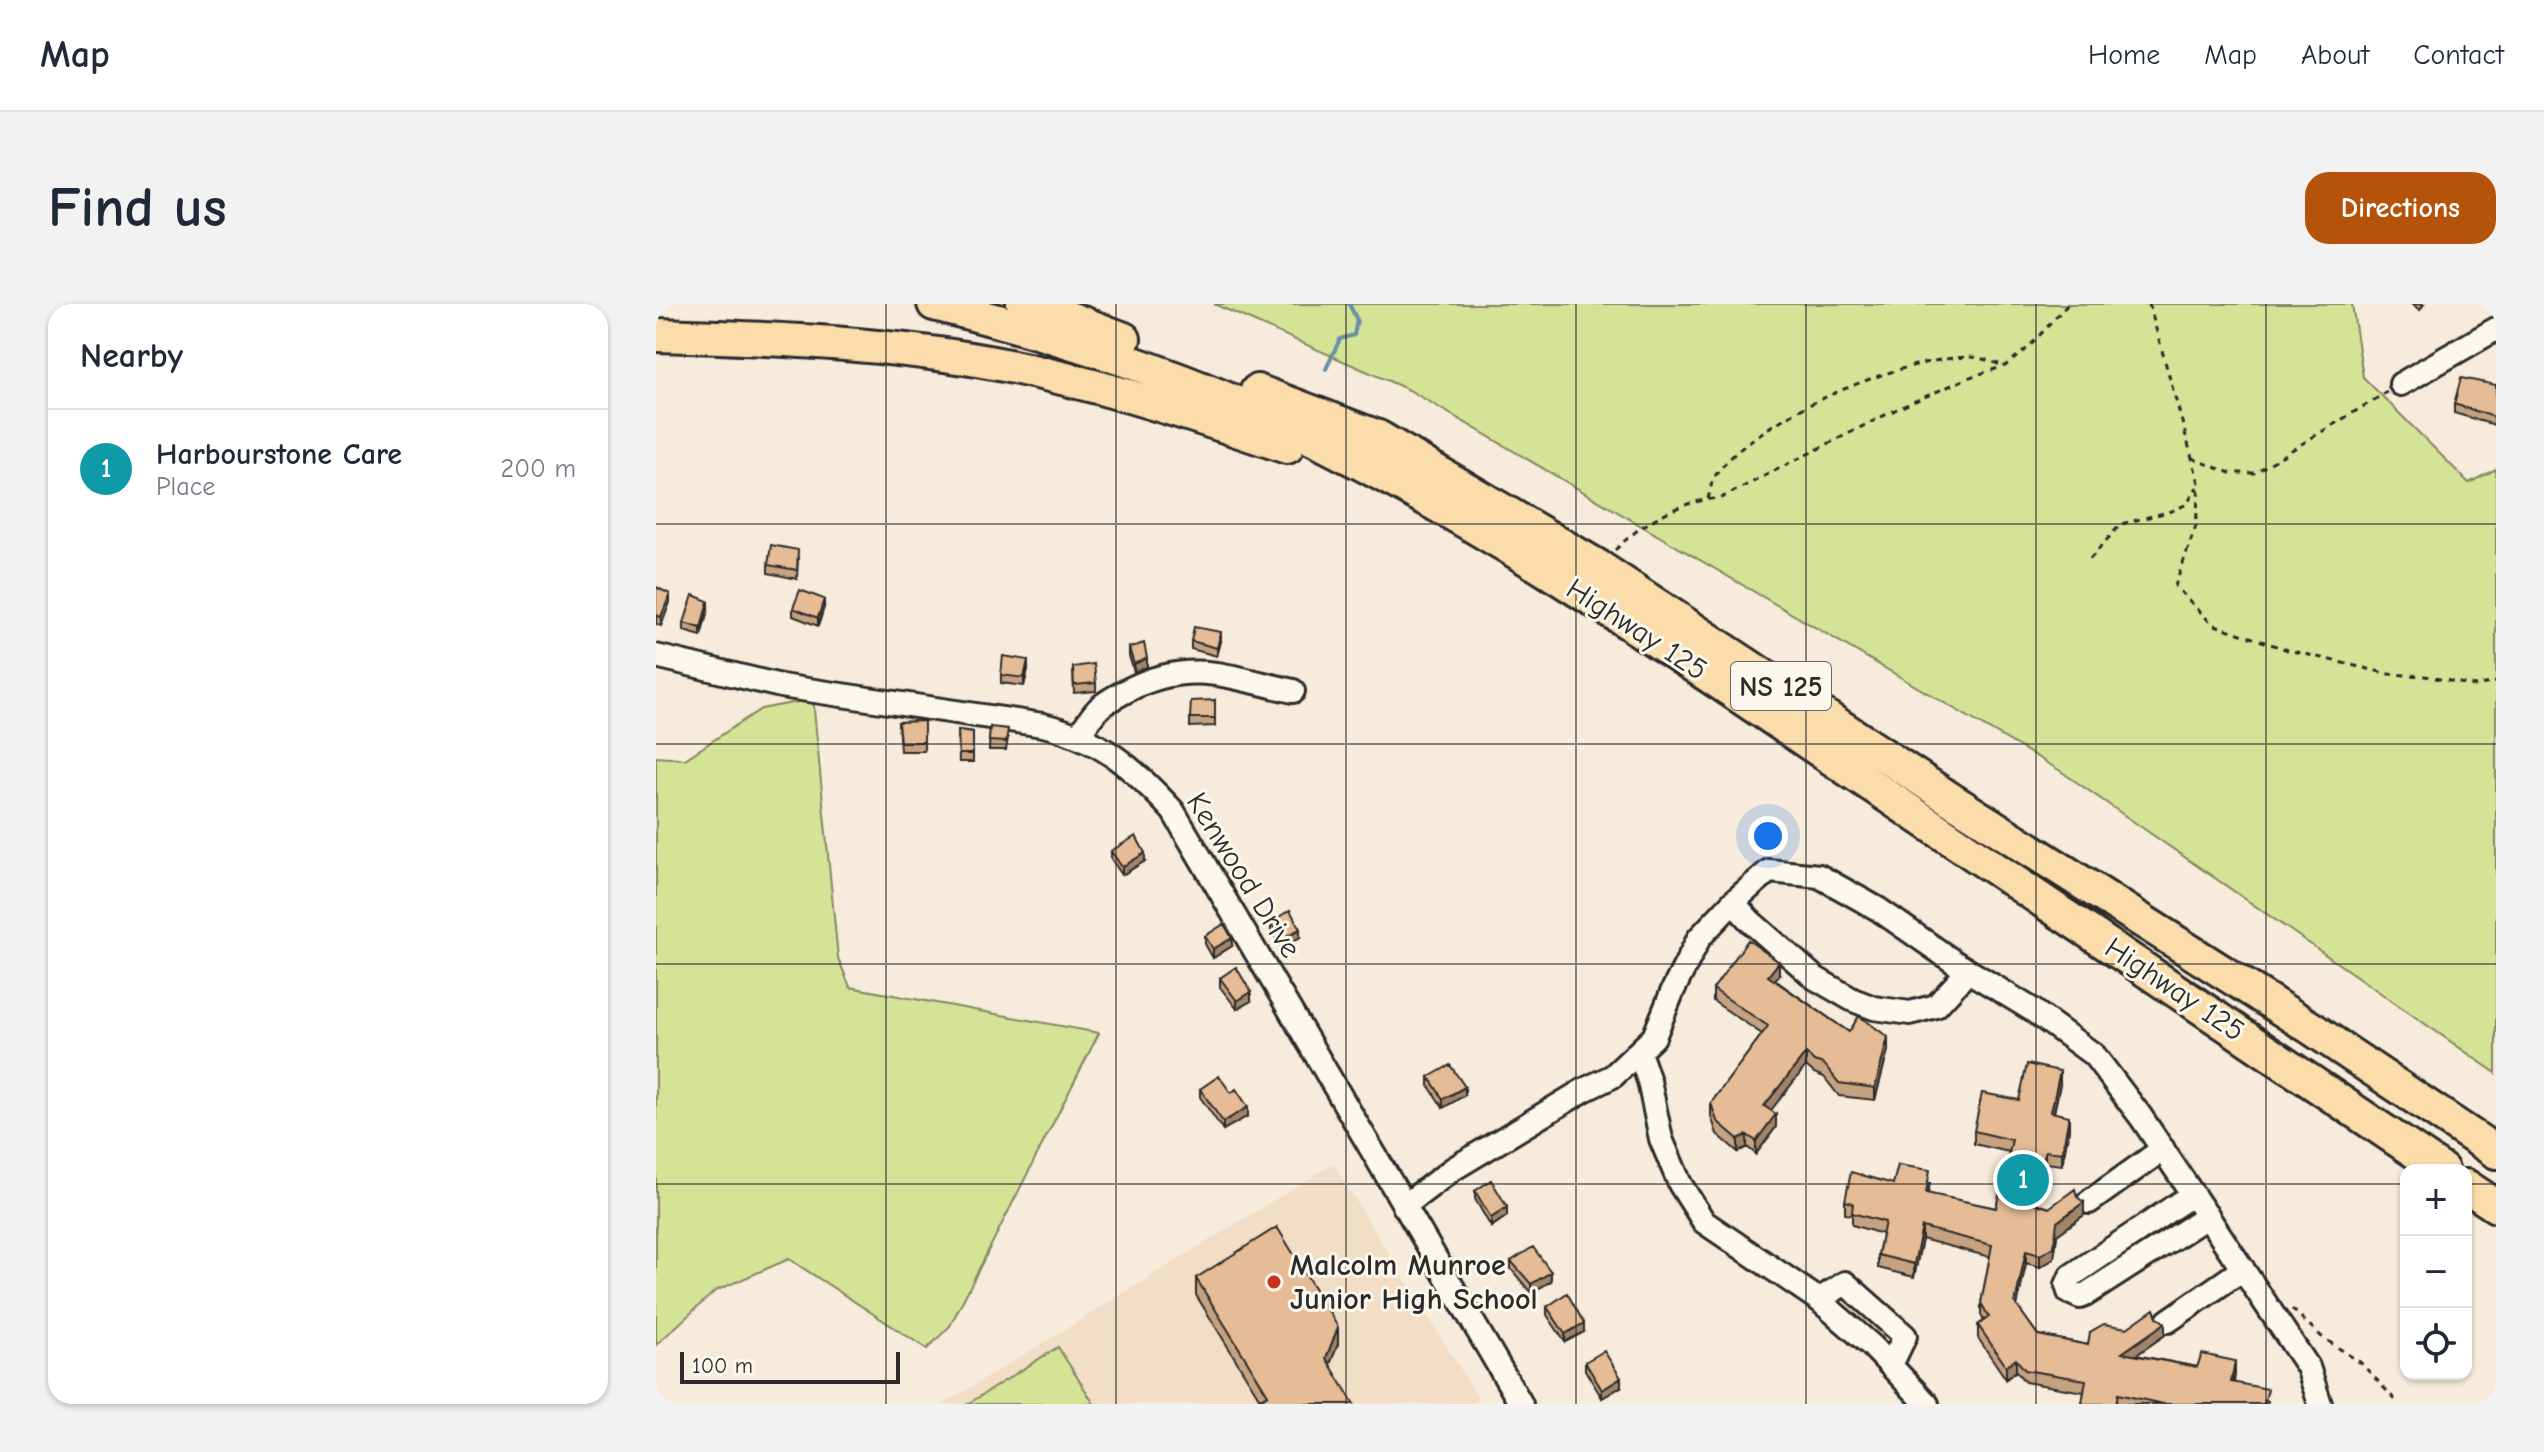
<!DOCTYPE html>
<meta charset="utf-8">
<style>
:root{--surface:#fff;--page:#f2f2f3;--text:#1f2937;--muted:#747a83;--line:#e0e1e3;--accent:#b45309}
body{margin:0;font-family:"Comic Neue",sans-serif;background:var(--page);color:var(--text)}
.controls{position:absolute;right:24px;bottom:24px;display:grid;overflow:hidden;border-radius:16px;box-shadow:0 2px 6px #0004}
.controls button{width:72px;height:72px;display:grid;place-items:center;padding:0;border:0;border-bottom:2px solid var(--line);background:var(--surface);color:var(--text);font:40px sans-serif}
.scale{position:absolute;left:24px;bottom:20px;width:220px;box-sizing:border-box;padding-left:8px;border:4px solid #2b2b2b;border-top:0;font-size:22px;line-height:28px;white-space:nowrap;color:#2b2b2b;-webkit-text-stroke:6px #fbf7ec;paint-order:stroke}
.you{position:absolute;left:1112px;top:532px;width:28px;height:28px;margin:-20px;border:6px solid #fff;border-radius:50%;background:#1a73e8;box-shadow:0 0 0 12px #1a73e833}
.badge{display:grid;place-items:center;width:52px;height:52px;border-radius:50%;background:var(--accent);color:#fff;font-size:26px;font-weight:700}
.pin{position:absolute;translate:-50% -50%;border:4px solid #fff;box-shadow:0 2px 8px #0006}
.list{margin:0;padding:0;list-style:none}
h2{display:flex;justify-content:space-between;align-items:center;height:104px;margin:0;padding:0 32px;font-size:34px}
h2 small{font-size:26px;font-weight:400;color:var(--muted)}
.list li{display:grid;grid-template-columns:52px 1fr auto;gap:24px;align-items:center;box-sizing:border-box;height:120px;padding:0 32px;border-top:2px solid var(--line)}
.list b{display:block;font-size:30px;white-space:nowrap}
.list p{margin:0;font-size:26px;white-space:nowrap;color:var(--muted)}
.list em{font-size:26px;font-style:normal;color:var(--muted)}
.icon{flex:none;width:44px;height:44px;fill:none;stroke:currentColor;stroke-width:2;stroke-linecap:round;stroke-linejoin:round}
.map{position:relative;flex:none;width:1840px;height:1100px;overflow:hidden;border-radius:24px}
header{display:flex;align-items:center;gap:48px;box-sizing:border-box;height:112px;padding:0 40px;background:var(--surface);border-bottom:2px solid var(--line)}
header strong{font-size:38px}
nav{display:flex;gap:44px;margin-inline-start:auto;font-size:28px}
.intro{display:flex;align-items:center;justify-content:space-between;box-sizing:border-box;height:192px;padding:0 48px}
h1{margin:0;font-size:56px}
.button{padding:20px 36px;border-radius:24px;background:var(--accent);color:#fff;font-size:28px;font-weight:700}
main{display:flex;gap:48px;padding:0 48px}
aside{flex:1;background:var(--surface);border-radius:24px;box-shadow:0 2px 6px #0004}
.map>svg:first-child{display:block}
</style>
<header>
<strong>Map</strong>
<nav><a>Home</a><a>Map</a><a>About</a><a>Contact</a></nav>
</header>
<div class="intro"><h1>Find us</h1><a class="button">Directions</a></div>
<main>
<aside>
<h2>Nearby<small></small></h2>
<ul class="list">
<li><span class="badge" style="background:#0f9aa8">1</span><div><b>Harbourstone Care</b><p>Place</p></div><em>200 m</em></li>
</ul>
</aside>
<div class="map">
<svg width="1840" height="1100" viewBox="0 0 1840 1100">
<rect width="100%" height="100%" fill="#f7ebdb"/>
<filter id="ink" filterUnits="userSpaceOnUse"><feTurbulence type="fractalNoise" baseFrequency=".0125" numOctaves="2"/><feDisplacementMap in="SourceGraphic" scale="16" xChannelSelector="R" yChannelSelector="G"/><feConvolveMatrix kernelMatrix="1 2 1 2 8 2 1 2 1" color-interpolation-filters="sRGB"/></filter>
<g filter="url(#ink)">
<path fill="#f2ddc6" d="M677 860 823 1095 815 1100H288Z"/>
<path fill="#d5e397" stroke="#808761" stroke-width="2" d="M558 0H1696L1707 73 1813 179 1840 165V769L1403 466 753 86Z
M157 395 182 654 194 683 443 729 294 1022 271 1045 133 955 59 987 0 1041V453L29 455 105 405Z
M402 1043 438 1100H312Z"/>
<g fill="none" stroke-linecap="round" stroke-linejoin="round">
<path stroke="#6b8ea4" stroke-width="4" d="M670 65 684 35 698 31 701 16 693 0"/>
<g stroke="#2b2b2b" stroke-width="28">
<path id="minor" d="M1745 80 1840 25
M0 352 125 382 387 421C446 435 477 464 517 507L865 1100
M423 432C440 404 443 401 472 386 534 354 573 373 637 387
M1077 598 1094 617 1159 674 1197 696 1218 704 1254 709 1280 702 1312 667
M983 748 993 777 1005 835 1024 880 1048 918 1163 996 1216 1042 1271 1100
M1537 890 1415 972 1411 981 1413 988 1424 993 1429 991 1552 912
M1433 898 1507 845
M748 902 797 865 928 786 957 772 998 733 1017 686 1043 634 1077 598 1113 567 1163 572 1222 605 1301 660 1375 705 1438 751 1485 813 1652 1063 1664 1100
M1163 996 1189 979 1249 1032 1235 1061
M1512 1017 1587 965"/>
</g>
<g stroke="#2b2b2b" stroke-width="38">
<path id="highway" d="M278 0C393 29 520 69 627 120 836 220 1026 354 1218 483 1407 611 1596 739 1786 866
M367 0 392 6 468 35
M0 31C106 34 211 38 315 55 423 73 528 108 631 143
M601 87 722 133 943 263 1296 496 1655 724 1840 848
M1810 882 1840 902"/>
</g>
<path stroke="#2b2b2b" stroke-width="3" stroke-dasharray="6 6" stroke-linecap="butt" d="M1493 0 1543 179 1540 222 1519 282 1556 320 1632 346 1733 370 1769 372 1819 382 1840 378
M1536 154 1574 169H1598L1731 88
M1052 195C1054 188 1055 178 1059 172 1099 113 1243 54 1313 53 1325 53 1338 59 1349 62
M959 246C988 217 1023 197 1065 194L1241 105 1314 73 1349 62 1373 43 1412 0
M1434 255 1465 220 1516 207 1531 200 1541 183
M1636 1005 1666 1033 1705 1059 1743 1100"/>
<use href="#minor" stroke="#fbf7ec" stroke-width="22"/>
<use href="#highway" stroke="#fbddab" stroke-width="32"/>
</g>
<path fill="#c6a281" stroke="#2b2b2b" stroke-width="2" d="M1756 0H1768L1764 6Z
M1840 81 1838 121 1798 109V100Z
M142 254 141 275 112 269V261Z
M0 283 14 298 5 322 0 320Z
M168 303 162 322 137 312V304Z
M52 306 45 332 28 327V319Z
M535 337H565L561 352 535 345Z
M473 344 491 363 478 368 473 352Z
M417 363 440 379V387L418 389Z
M372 365 368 382 345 379V371Z
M559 396V422L534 423V414Z
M268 417V447H244L242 418Z
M334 423 352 434 350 446H333Z
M302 426 317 428V458H303Z
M455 547 489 557 466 571 455 555Z
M615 618 644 633 625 644 615 626Z
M549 632 576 642 557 654 549 640Z
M1123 671 1119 676 1193 728 1232 746 1219 796 1183 792 1168 773 1158 769 1150 762 1114 807 1120 823 1100 850 1091 843 1082 848 1061 830 1055 812V799L1106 730 1057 697V685Z
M564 674 595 697 581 705 564 683Z
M773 773 809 791 787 804 773 782Z
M1404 780 1398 809 1413 825 1406 861 1389 859 1380 899 1393 904 1428 911 1401 931 1398 955 1384 963 1370 959 1361 1002 1382 1031 1432 1041 1509 1031 1480 1051 1541 1063 1579 1069 1578 1079 1612 1097 1611 1100H1426L1428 1088 1369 1078 1360 1067 1350 1075 1322 1034V1021L1328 1017 1325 1011V999L1334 953 1266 935 1258 973 1222 964V951L1226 930 1196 921V911L1189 910V897L1237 880 1274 879 1272 890 1340 904 1353 848 1318 840V827L1363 796Z
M544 785 575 789 592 812 567 826 544 793Z
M819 887 851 912 835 923 819 895Z
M855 957 895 977 875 989 855 965Z
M540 974 682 1040 674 1060 604 1095 540 991Z
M891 1003 928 1028 909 1038 891 1011Z
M929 1058 965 1083 946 1094 929 1066Z"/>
<path fill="#a18469" stroke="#2b2b2b" stroke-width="2" d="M14 290V298L5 322V313Z
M168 295V303L162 322V314Z
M52 297V306L45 332V324Z
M565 328V337L561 352V344Z
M491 354V363L478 368V360Z
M372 356V365L368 382V374Z
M489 549V557L466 571V563Z
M644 625V633L625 644V635Z
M576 634V642L557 654V645Z
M1123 658V671L1112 684V672Z
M595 688V697L581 705V697Z
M1232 733V746L1219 796V784Z
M1150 749V762L1108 815V802Z
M1404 767V780L1395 821V808Z
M809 783V791L787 804V795Z
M592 803V812L567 826V818Z
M1120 810V823L1100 850V837Z
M1413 812V825L1406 861V849Z
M1091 831V843L1082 848V835Z
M1389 847V859L1378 911V899Z
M1428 898V911L1401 931 1398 955 1384 963V951L1401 918Z
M851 903V912L835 923V914Z
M1266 923V935L1258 973V960Z
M1370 947V959L1359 1012V999Z
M895 968V977L875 989V980Z
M928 1019V1028L909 1038V1030Z
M1509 1019V1031L1466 1061V1049Z
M682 1023V1040L670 1070V1054Z
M1360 1055V1067L1350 1075V1062Z
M1579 1057V1069L1575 1091V1078Z
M965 1074V1083L946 1094V1086Z"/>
<path fill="#e6bc96" stroke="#2b2b2b" stroke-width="2" d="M1805 74 1840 81V106L1838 113 1798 100Z
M115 241 142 246 141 266 112 261Z
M0 283 14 290 5 313 0 311Z
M144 286 168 295 162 314 137 304Z
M37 291 52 297 45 324 28 319Z
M538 323 565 328 561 344 535 337Z
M488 339 491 354 478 360 473 344Z
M347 352 372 356 368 374 345 371Z
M438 360 440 379 418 381 417 363Z
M559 396V414H534L535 397Z
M268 417V438H244L242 418Z
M334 423 352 425 350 438 333 437Z
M302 426 317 428V450H303Z
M480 532 489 549 466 563 455 547Z
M634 606 644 625 625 635 615 618Z
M568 620 576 634 557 645 549 632Z
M1092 636 1123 658 1112 672 1193 728 1203 712 1232 733 1219 784 1183 779 1168 760 1158 757 1150 749 1108 802 1120 810 1100 837 1091 831 1082 835 1061 817 1055 799 1112 722 1057 685Z
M580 663 595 688 581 697 564 674Z
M1371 760 1404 767 1395 808 1413 812 1406 849 1389 847 1378 899 1393 904 1419 885 1421 893 1428 898 1401 918 1398 943 1384 951 1370 947 1359 999 1382 1031 1432 1041 1434 1028 1448 1020 1471 1024 1498 1005 1501 1013 1509 1019 1466 1049 1541 1063 1546 1050 1579 1057 1575 1078 1612 1085 1608 1100H1507L1462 1090 1460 1100H1426L1430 1076 1369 1066 1360 1055 1350 1062 1322 1021 1333 1013 1325 999 1336 941 1266 923 1258 960 1222 951 1229 918 1196 909 1197 899 1189 897 1195 868 1237 880 1242 861 1274 866 1270 889 1340 904 1356 836 1318 827 1326 789 1363 796Z
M794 761 809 783 787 795 773 773Z
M563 772 575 789 580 785 592 803 567 818 544 785Z
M835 876 851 903 835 914 819 887Z
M621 923 682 1023 670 1054 698 1100H597L612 1091 540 974Z
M877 943 895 968 875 980 855 957Z
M911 989 928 1019 909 1030 891 1003Z
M948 1047 965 1074 946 1086 929 1058Z"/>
</g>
<path fill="none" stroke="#2b2b2b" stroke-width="2" stroke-opacity="0.55" d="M230 0V1100M460 0V1100M690 0V1100M920 0V1100M1150 0V1100M1380 0V1100M1610 0V1100M0 220H1840M0 440H1840M0 660H1840M0 880H1750M1810 880H1840"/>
<circle fill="#c8321e" stroke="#fbf7ec" stroke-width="3" cx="618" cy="978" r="8"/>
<g text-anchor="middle" stroke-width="6" stroke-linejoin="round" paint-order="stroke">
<rect fill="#fbf7ec" stroke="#696865" stroke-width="2" x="1075" y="358" width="100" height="48" rx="6"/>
<g font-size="28" font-weight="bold" fill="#2b2b2b">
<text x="1125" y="392">NS 125</text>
</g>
<g font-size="30" fill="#2b2b2b" stroke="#fbf7ec">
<text transform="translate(981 325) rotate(33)" y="10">Highway 125</text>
<text transform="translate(588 571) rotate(58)" y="10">Kenwood Drive</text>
<text transform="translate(1519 685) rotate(34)" y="10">Highway 125</text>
</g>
<g font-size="30" font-weight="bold" fill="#2b2b2b" stroke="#fbf7ec" text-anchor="start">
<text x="634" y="971">Malcolm Munroe<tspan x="634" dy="34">Junior High School</tspan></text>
</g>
</g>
</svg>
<div class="controls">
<button>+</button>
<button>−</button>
<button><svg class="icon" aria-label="locate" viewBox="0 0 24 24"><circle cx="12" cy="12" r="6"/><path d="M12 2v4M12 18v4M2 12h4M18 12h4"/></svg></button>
</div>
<div class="scale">100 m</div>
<div class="you"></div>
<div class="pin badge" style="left:1367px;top:876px;background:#0f9aa8">1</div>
</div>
</main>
